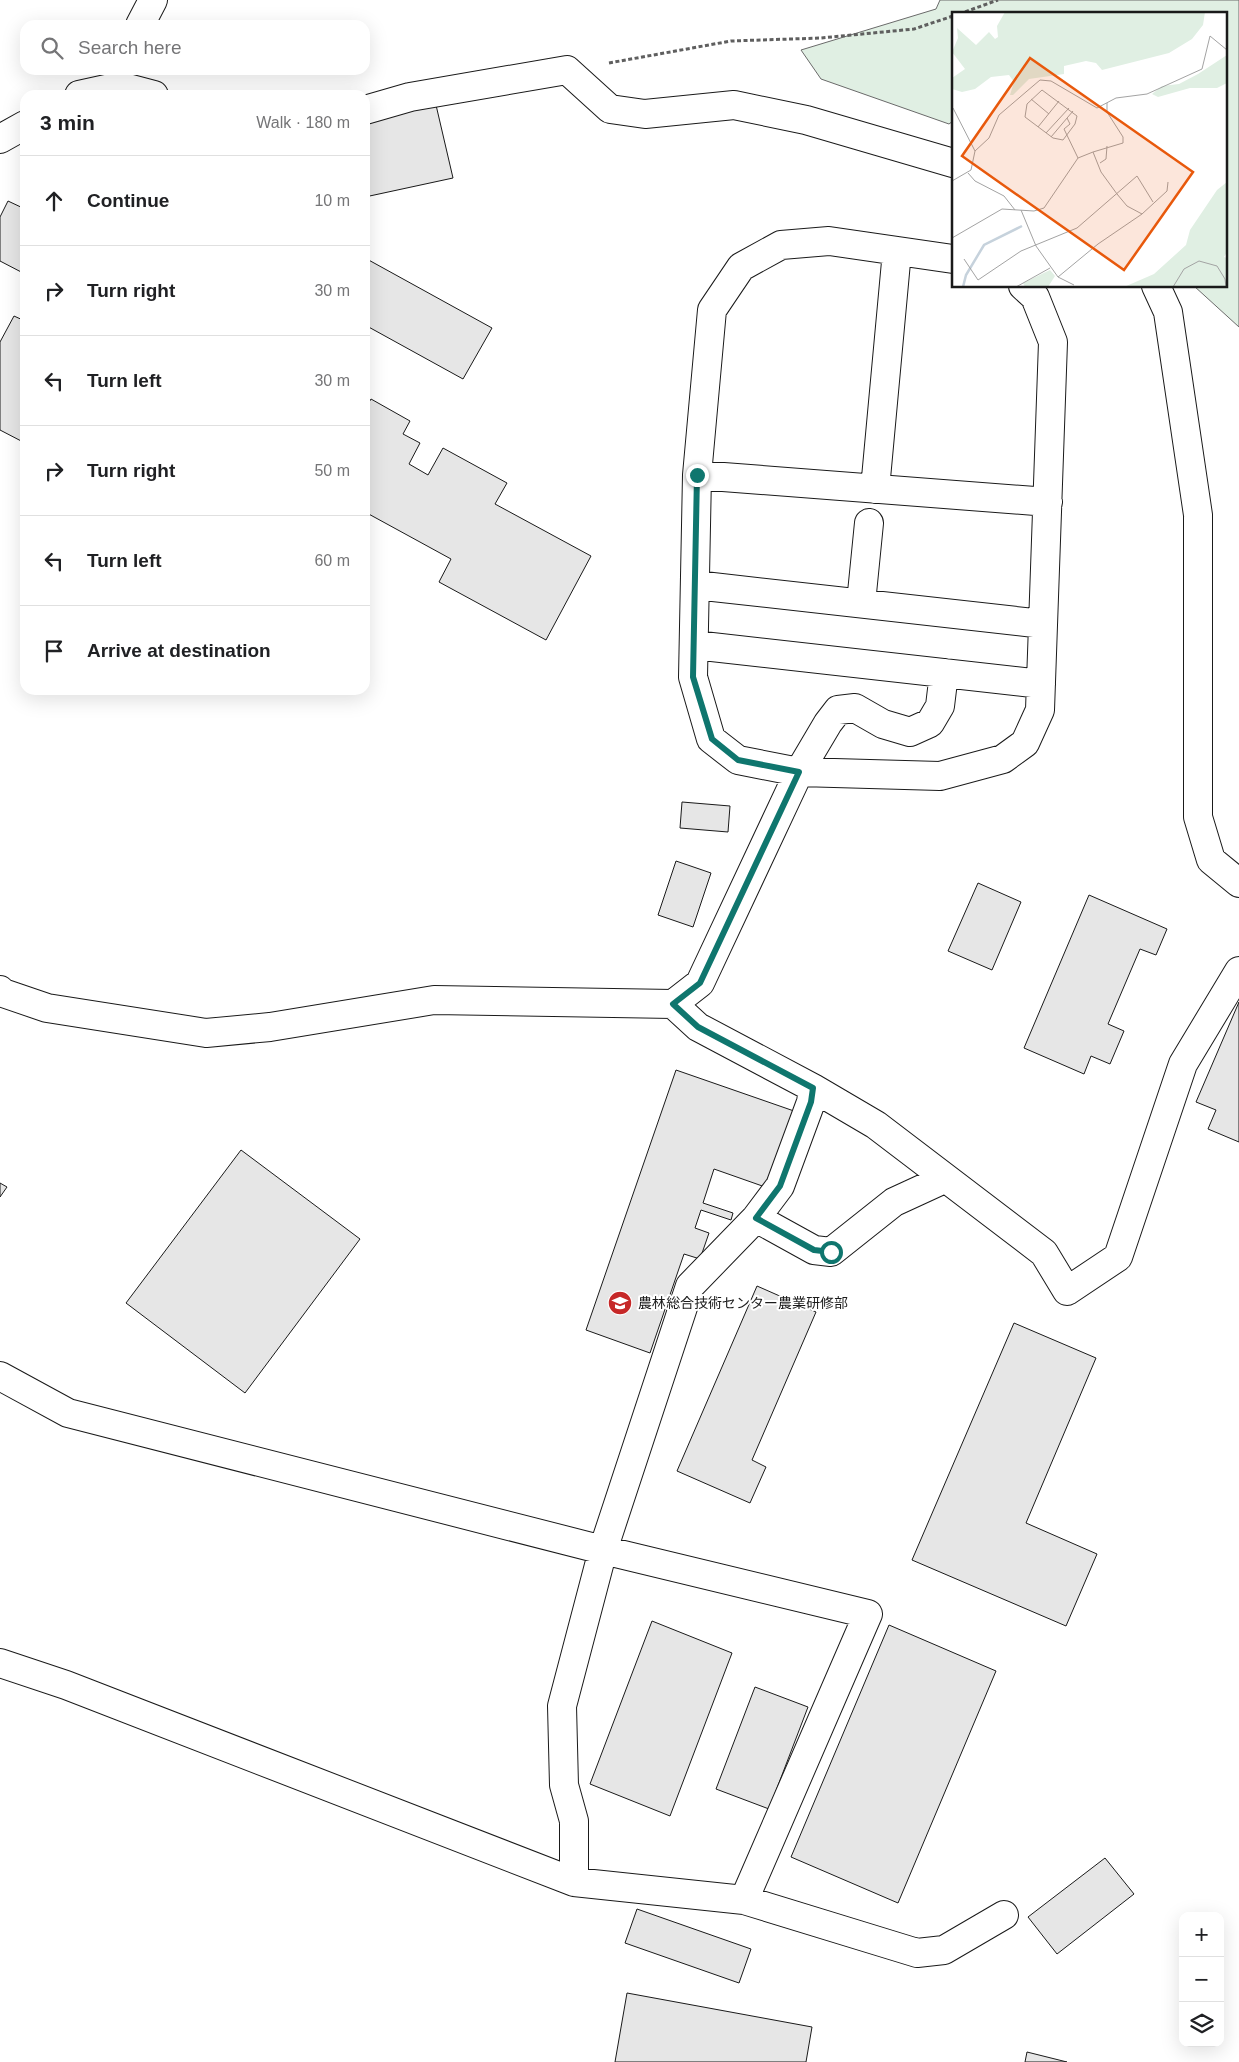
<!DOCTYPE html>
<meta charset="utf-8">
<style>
:root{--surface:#fff;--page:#f2f2f2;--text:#202124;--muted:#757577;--line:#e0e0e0}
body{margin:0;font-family:Arial,"Noto Sans JP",sans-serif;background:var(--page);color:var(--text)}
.controls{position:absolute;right:15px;bottom:15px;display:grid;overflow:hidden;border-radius:10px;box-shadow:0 5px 20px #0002}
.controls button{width:45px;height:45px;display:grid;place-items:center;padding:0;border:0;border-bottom:1px solid var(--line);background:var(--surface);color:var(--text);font:25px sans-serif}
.stop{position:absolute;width:15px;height:15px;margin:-11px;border:4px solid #0f766e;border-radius:50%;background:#fff}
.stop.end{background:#0f766e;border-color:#fff;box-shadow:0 1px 5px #0008}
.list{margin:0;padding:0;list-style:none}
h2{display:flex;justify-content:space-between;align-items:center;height:65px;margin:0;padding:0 20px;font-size:21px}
h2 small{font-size:16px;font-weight:400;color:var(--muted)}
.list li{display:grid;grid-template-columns:32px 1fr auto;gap:15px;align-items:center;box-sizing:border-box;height:90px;padding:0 20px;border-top:1px solid var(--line)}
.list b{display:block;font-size:19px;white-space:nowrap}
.list em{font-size:16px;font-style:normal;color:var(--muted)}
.icon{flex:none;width:28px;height:28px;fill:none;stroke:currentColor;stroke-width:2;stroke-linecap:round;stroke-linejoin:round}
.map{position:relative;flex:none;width:1239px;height:2062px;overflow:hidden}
.search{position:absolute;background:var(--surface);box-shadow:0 5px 20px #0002;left:20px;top:20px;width:350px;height:55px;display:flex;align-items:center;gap:12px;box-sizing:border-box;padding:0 18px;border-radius:15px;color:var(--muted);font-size:19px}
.panel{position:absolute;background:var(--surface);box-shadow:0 5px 20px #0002;left:20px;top:90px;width:350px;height:605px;border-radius:15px}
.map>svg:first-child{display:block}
</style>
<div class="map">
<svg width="1239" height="2062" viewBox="0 0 1239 2062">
<rect width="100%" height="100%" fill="#fff"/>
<path fill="#e0efe3" stroke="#6a6a6a" d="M940 0H1239V327L1194 286H1225V14H953V121L949 124 821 79 801 50 936 9Z"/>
<path fill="#e6e6e6" stroke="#1a1a1a" d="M436 105 453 178 365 197V122Z
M8 201 25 209V274L0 261V217Z
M365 258 492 328 463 379 365 325Z
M14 316 25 321V443L0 430V342Z
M371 399 410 421 403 434 420 443 409 464 428 475 443 448 507 483 495 504 591 556 546 640 439 582 451 559 365 512V409Z
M682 802 730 806 728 832 680 828Z
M676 861 711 873 693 927 658 915Z
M978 883 1021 902 992 970 948 951Z
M1089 895 1167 929 1156 955 1140 949 1108 1024 1124 1031 1110 1064 1091 1056 1084 1074 1024 1048Z
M1239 1002V1142L1208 1129 1216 1110 1196 1102Z
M676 1070 794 1111 768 1188 714 1169 703 1203 733 1213 731 1220 701 1210 695 1228 709 1233 700 1259 684 1254 650 1353 586 1330Z
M241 1150 360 1239 245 1393 126 1303Z
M0 1183 7 1187 0 1197Z
M757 1286 816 1312 752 1460 766 1467 750 1503 677 1471Z
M1014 1323 1096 1358 1026 1523 1097 1554 1066 1626 912 1560Z
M652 1621 732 1653 670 1816 590 1784Z
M889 1625 996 1671 898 1903 791 1857Z
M755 1687 808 1707 769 1809 716 1789Z
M1105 1858 1134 1894 1057 1954 1028 1917Z
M637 1909 751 1949 739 1983 625 1943Z
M627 1993 812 2027 806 2062H615Z
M1027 2052 1067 2062H1025Z"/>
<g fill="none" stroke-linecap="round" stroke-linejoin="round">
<g stroke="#1a1a1a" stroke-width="30">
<path id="minor" d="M140 25 153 0
M79 95 120 86 154 95
M365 110 410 97 567 70 610 109 645 114 734 105 806 120 953 163
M0 139 25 125
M953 259 829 241 781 245 741 267 712 310 697 475 693 677 711 739 738 760 799 772 940 776 1003 759 1025 743 1040 710 1053 342 1035 297 1023 286
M1156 286 1168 312 1198 515V817L1211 860 1239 883
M697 475 1048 502
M875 489 897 251
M695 585 1043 624
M861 603 869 523
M694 645 1041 684
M0 990 3 993 47 1008 206 1033 270 1027 434 1000 673 1004 700 983 799 772 828 723 838 710 855 708 883 724 910 732 930 723 940 706 944 673
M813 1088 876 1125 1044 1253 1067 1291 1118 1257 1183 1064 1239 971
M756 1218 814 1250 831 1252 894 1202 944 1179
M0 1376 68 1413 603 1550 868 1614 744 1900
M0 1663 66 1685 574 1882 744 1900 917 1953 944 1950 1004 1915
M574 1882V1821L564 1785 562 1706 603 1550 690 1286 756 1218 780 1186 811 1102 813 1088 698 1027 673 1004"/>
</g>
<path stroke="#5f5f5f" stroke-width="3" stroke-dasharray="4 2.5" stroke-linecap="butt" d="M959 14 998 0
M609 63 731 41 821 38 914 29 953 16"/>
<use href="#minor" stroke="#fff" stroke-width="28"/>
</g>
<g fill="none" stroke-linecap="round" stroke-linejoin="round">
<path stroke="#0f766e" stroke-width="6" d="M697 475 693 677 712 739 738 760 799 772 700 983 673 1004 698 1027 813 1088 811 1102 780 1186 756 1218 814 1250 831 1252"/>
</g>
<defs>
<g id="university-disc" transform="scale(1.25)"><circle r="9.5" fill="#c62828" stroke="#fff"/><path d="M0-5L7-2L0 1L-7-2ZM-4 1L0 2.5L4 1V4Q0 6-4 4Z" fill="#fff"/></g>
</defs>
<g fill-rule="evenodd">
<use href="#university-disc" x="620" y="1303"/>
</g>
<g text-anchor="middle" stroke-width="4" stroke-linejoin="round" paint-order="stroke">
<g font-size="14" fill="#1a1a1a" stroke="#fff" text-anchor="start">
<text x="638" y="1308">農林総合技術センター農業研修部</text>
</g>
</g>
<g transform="translate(952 12)">
<rect width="275" height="275" fill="#fff"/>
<path d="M53 0H253L251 13 240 27 217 41 150 58 144 51 134 49 112 54V62L77 67 61 83H58L62 70 57 63 39 65 23 77 10 80 0 77V66L13 57 0 40 6 26 5 16 24 33 37 20 43 27 46 25 45 14ZM275 43V71L265 76H238L206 85 200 82 210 74 227 72 246 62ZM275 170V240L272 245 275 246V275H172L202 262 234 233 238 218 265 178ZM98 258 103 264 96 275H73L71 271Z" fill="#e0efe3"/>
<path fill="none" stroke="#c6d2dc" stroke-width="2.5" d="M11 275 14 263 32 233 70 214"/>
<path fill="none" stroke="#a3a3a3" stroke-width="1" d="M90 78 125 104 123 112 111 128 101 126 73 105 75 92ZM79 87 97 102M1 96 23 139M86 115 107 89M94 121 117 96M99 125 121 99M141 140 171 131V125L155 100V91M126 146 141 140 149 160 165 182 175 194 190 202M148 151 154 147 155 134M16 161 23 169 52 184 63 198M0 169 19 158 23 139 37 126 47 103 88 68 99 69 145 96 164 86 195 82 250 57 258 24 275 38M69 198 84 234 106 265 146 232 190 202 215 179 216 170M0 226 50 197 82 199 92 196 126 146 112 117 118 112 115 106M12 247 26 268 69 239 125 216 185 164 201 190M106 265 122 273M64 275 98 256M221 275 232 257 247 249 265 254 273 267 274 275"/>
<path fill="#e8590c" fill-opacity="0.15" stroke="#e8590c" stroke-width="2.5" d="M78 46 241 160 172 258 10 144Z"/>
<rect width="275" height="275" fill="none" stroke="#1a1a1a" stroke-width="2.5"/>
</g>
</svg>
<div class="controls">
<button>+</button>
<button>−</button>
<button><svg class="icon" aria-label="layers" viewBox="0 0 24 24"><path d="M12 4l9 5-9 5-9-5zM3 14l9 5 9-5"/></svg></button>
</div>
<div class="stop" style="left:831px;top:1252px"></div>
<div class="stop end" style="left:697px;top:475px"></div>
<div class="search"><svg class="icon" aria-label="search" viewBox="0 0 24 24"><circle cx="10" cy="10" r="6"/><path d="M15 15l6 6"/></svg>Search here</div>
<section class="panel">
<h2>3 min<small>Walk · 180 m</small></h2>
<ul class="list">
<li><svg class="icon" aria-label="ahead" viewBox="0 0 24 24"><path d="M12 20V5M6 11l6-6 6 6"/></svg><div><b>Continue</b></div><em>10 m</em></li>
<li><svg class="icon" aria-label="right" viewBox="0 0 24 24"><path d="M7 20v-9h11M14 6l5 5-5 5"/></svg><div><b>Turn right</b></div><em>30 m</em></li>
<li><svg class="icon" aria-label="left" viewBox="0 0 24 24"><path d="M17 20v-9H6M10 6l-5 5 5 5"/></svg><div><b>Turn left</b></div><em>30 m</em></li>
<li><svg class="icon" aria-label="right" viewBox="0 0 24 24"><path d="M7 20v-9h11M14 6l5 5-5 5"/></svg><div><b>Turn right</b></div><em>50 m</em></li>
<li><svg class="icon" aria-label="left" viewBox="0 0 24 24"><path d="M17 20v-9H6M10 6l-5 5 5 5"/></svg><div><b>Turn left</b></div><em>60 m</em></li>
<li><svg class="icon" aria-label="arrive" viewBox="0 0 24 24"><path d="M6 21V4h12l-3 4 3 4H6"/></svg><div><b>Arrive at destination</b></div></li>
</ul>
</section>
</div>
